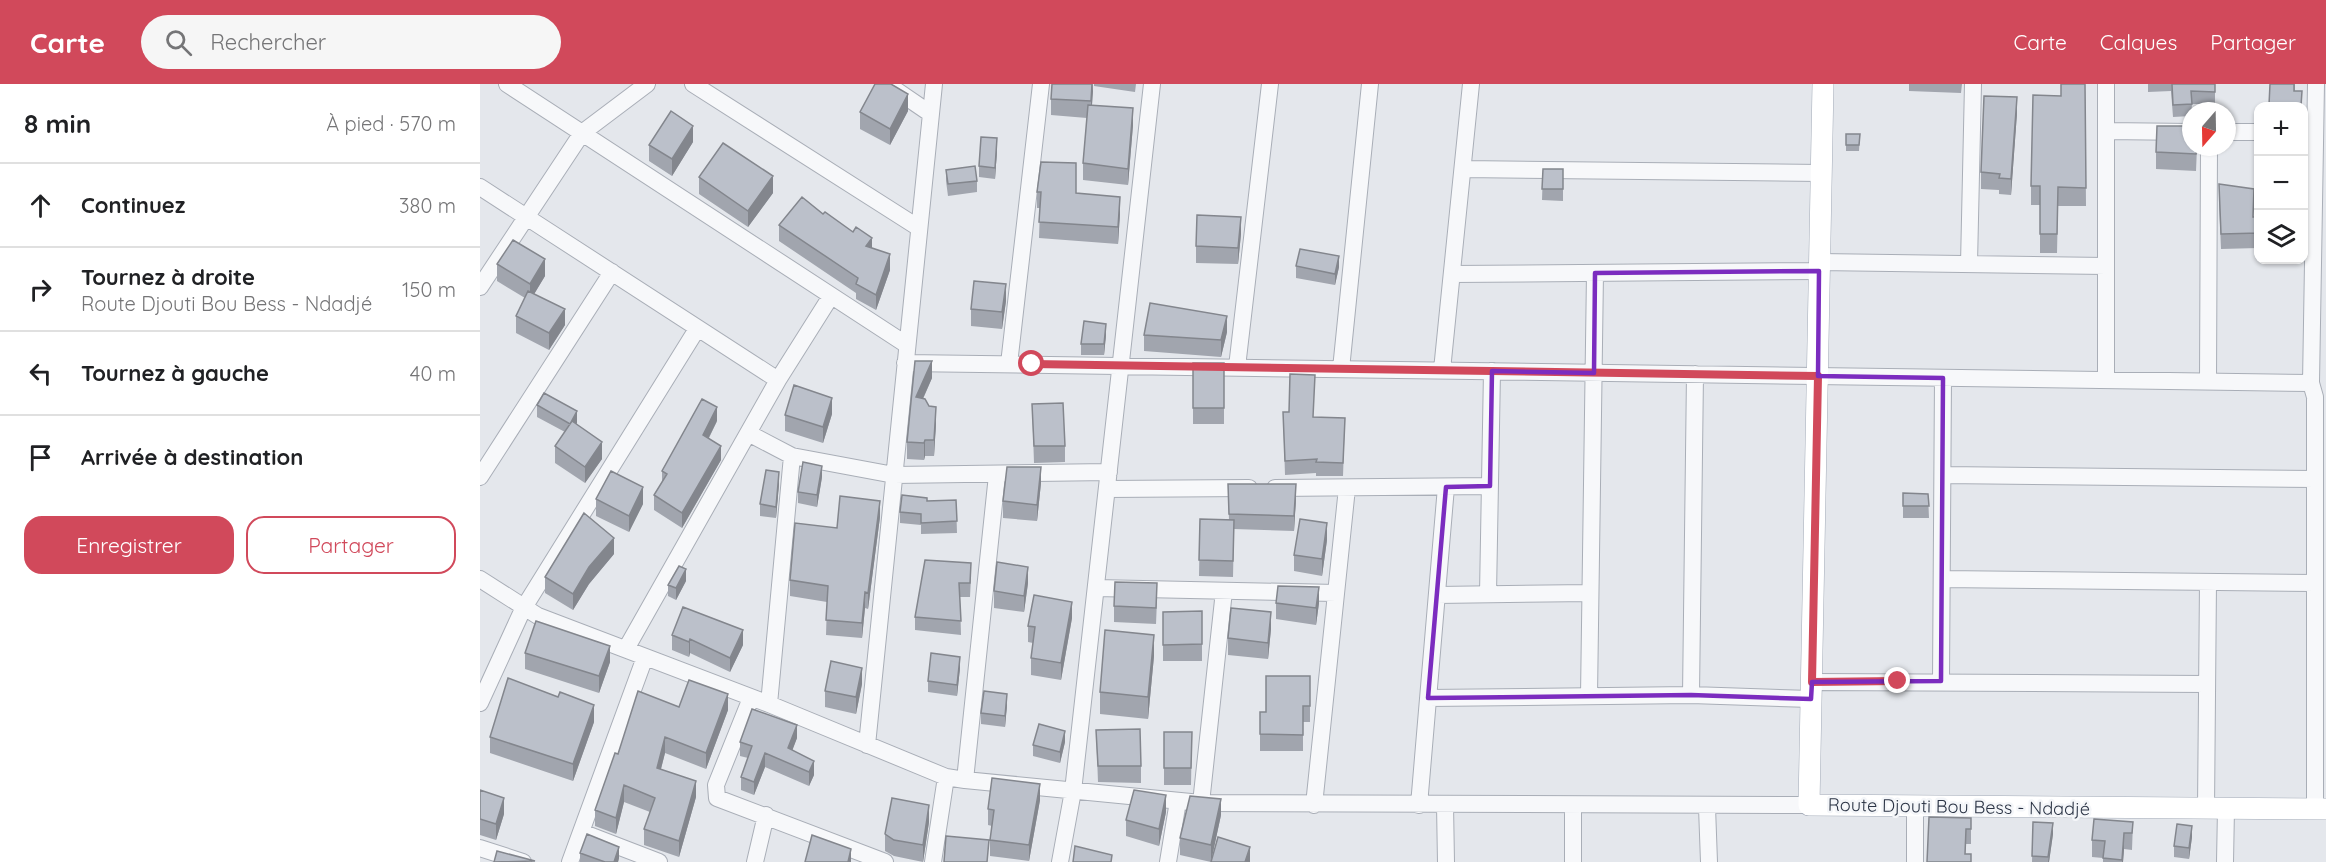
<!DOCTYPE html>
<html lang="fr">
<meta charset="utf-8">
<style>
:root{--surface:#fff;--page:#f6f6f6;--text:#202124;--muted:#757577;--line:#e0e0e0;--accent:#d1495b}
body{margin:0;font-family:Quicksand,sans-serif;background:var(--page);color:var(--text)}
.controls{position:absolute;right:18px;top:18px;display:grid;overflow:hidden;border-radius:12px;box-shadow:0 2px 4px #0004}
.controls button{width:54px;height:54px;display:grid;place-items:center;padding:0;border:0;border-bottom:2px solid var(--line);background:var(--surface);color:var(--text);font:30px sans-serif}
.compass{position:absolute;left:1702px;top:18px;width:54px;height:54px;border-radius:50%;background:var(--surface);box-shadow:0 2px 4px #0004;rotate:200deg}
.stop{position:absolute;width:18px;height:18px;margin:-14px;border:4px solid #d1495b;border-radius:50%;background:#fff}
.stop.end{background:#d1495b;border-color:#fff;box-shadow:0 2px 6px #0008}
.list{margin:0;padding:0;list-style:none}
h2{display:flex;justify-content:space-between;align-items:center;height:78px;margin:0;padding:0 24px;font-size:26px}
h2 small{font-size:20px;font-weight:400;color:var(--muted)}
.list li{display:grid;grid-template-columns:39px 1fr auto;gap:18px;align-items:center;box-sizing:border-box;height:84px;padding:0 24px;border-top:2px solid var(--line)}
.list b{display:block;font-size:22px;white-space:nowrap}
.list p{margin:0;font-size:20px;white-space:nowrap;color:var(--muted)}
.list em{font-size:20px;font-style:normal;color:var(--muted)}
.actions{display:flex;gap:12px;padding:18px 24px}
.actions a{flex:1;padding:14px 0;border:2px solid var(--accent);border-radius:18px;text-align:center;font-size:21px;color:var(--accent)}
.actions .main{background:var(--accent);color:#fff}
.icon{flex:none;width:33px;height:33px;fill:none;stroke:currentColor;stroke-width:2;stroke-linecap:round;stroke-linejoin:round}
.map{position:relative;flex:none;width:1846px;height:778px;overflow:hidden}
header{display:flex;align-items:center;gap:36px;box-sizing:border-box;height:84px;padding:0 30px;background:var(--accent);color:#fff}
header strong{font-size:28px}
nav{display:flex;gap:33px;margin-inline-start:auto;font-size:21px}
.search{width:420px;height:54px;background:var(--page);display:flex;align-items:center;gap:15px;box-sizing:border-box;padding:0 21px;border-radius:33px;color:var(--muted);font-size:22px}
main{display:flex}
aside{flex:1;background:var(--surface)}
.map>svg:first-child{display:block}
</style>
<header>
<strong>Carte</strong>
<div class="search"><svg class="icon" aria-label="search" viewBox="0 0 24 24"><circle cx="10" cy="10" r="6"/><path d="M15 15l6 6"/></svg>Rechercher</div>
<nav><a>Carte</a><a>Calques</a><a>Partager</a></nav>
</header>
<main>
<aside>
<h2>8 min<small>À pied · 570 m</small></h2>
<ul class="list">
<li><svg class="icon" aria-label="ahead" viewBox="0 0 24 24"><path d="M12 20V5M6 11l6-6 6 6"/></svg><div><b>Continuez</b></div><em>380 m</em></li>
<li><svg class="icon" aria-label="right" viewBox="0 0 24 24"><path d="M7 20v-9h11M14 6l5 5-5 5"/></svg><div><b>Tournez à droite</b><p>Route Djouti Bou Bess - Ndadjé</p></div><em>150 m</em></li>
<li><svg class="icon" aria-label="left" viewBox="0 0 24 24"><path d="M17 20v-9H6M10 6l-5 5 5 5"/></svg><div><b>Tournez à gauche</b></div><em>40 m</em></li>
<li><svg class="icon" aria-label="arrive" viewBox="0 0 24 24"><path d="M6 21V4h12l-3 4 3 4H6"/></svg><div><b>Arrivée à destination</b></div></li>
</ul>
<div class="actions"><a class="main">Enregistrer</a><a>Partager</a></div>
</aside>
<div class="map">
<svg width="1846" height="778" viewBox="0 0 1846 778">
<rect width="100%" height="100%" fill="#e4e7ec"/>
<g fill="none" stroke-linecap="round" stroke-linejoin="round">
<g stroke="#a9aeb7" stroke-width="18">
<path id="minor" d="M27 0 427 261
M213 0 439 144
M407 0 451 30
M1626 47 1711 48
M1747 48H1778
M983 85 1341 89
M0 103 298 296
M1339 178 1626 182
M1489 180 1493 0
M972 190 1339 187
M0 203 102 49 167 0
M425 279 1831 299
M529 280 561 0
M757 283 790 0
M861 285 890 0
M962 286 991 0
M1626 296V0
M1728 298 1729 63
M268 349 312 372 414 391 629 388
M1463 391 1835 395
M0 393 132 188
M795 404 1010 402
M627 405 769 404
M0 495 58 532 289 620 466 693 485 696 721 719 1329 721
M1462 495 1835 499
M616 504 856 509
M1008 510 1012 287
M957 511 1110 509
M146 565 298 296 351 212
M1461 597 1463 294
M1332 598 1727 600
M1211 611 1215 290
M1109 612 1115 189
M271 614 236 701 237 714 405 778
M948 614 1211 611 1331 615
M0 619 43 525 217 245
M289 620 312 372
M387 661 454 0
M485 696 517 391
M721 719 744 507
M834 721 867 404
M939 721 966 403
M965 721 966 778
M1227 723 1229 778
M1726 725 1728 498
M1835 725V313L1831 299 1836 0
M101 748 179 778
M0 764 43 778
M90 778 165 573
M275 778 286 731
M453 778 466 693
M580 778 593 707 672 0
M688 778 698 717
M1093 778V722
M1435 778V724
M1745 778 1746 725"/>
</g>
<g stroke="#a3abb8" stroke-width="22">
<path id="major" d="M1343 0 1329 721 1846 725"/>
</g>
<use href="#minor" stroke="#f7f8fa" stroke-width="16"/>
<use href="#major" stroke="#fff" stroke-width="21"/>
</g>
<path fill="#a1a5ae" d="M613 0 612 21 653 41 648 101 603 96V79L607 34 571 31V15Z
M614 0H656L655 8 614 2Z
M1429 0H1482L1481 9 1429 7Z
M1605 0 1606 122H1578L1577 169H1560V121H1551V102L1581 12Z
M1668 0H1735V20H1712L1711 32 1693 33 1691 7 1668 8Z
M1790 0H1815V7L1822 22H1789Z
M428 27 410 61 380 45V28Z
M1537 29 1531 111 1519 110V106L1501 105V88Z
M1366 50H1380L1379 67H1366Z
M213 58 192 92 169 77V61Z
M1717 63 1716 87 1676 85V68Z
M517 66 515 95 499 93V82Z
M1063 85H1083V117L1062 116Z
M466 86 497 97V108L468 112 466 97Z
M219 93 293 109 268 143 219 110Z
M557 108 596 109 640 129 638 160 559 154 560 124H557Z
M1739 116 1773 133H1779V176H1821V179L1778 177V164L1741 165Z
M343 130 392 164 410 186 396 226 376 215V209L299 157V141Z
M761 150 758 180 716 179V162Z
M17 180 65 192 54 210 85 241 69 266 36 249V232L45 214 17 197Z
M816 182 859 183 855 201 816 194Z
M526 217 522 245 491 242V225Z
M747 248 741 273 664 267V251Z
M626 251 624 271H601V260Z
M435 277 452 294 443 315 449 322 456 339 454 372H445L444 376 427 375V358Z
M713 279H744V340H713Z
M552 320 585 362V378L554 379Z
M57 321 97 339 96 340 122 375 105 399 75 379V362L85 348 57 333Z
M803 328 834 333 865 334 863 392H836V389L805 391Z
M352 330 343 359 305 347V331Z
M237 337 229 354 241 376 202 444 174 426V411L182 398V387Z
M342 393 337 423 318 419V408Z
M561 399 557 437 523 434V417Z
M299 400 296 434 280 432V420Z
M748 400 816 414 814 447 754 445 753 493 719 492 720 435 749 436Z
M1423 409 1448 410 1449 434H1423Z
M116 415 163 420 149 448 116 432Z
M476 416 477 449 441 450V441L420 439V428L447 417Z
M400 433 388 525 385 524 382 554 346 551 347 518 310 512V496L357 444Z
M847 456 842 492 814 487V471Z
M134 470 109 500 93 526 65 509V493Z
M445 476 491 493 490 513H480L481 551 435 546V533Z
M206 497 196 516 188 512V501Z
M548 499 544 528 514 524V507Z
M677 516 676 540 634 538V522Z
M796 519H839L836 541 796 535Z
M722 527V577H683V528Z
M592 534 581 596 551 591V574L553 559 548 558V542Z
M791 545 788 575 748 571V554Z
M192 551 263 561 250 588 210 569 209 573 192 566Z
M45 569 130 578 119 609 45 585Z
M674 572 668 635 620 630V608Z
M480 584 477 612 448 608V597Z
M830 592V638H823V667H780V628H786Z
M382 600 376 630 345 623V607Z
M78 613 114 638 93 697 10 669V653Z
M527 621 525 643 501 640V629Z
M199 623 248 626 226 685 185 669 181 685 216 713 199 773 164 761V745L170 728 144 718 136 750 115 742V726L138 670Z
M616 646 661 682V699L618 698Z
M684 648H712L711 701H684Z
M317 654 312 666 334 691 329 702 285 683 274 711 261 706V693L268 674 260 672V658Z
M585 658 580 679 553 672V661Z
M0 706 24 730 16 756 0 751Z
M560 716 549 777 510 772V756L512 742 508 741V725Z
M686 728 679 762 646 752V736Z
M741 731 731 777 770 778H731L700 771V754Z
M1491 734V760H1486L1485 770 1447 778Z
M449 738 443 778 414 772 405 767V750Z
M1553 738 1573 750 1569 778H1552Z
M1653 738 1652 766 1644 765 1643 778H1623V774L1612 773V756Z
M1712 753 1709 775 1694 773V762Z
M100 769 139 774 138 778H100Z"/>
<path fill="#83868d" d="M612 0 613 7 611 34V17Z
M428 10V27L410 61V45Z
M1537 13V29L1531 111V95Z
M653 24V41L648 101V85Z
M213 42V58L192 92V75Z
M517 54V66L515 95V84Z
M293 92V109L268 143V127Z
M640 113V129L638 160V143Z
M761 133V150L758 180V164Z
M392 154V169L386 162Z
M410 170V186L396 226V211Z
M859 172V183L855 201V190Z
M65 175V192L50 217V200Z
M526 200V217L522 245V228Z
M85 225V241L69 266V249Z
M747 232V248L741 273V256Z
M626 240V251L624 271V260Z
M452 277V294L436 330V313Z
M352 314V330L343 359V343Z
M237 323V337L223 365V351Z
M456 323V339L454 372V356Z
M97 327V339L90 351V340Z
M445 356V372L444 376V359Z
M122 358V375L105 399V383Z
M241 362V376L202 444V429Z
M342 382V393L337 423V411Z
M561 383V399L557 437V421Z
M299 388V400L296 434V423Z
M816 400V414L814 447V432Z
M163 403V420L149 448V432Z
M400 417V433L388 525V509Z
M847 439V456L842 492V475Z
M134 454V470L109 500 93 526V510L109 483Z
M548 483V499L544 528V512Z
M206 485V497L196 516V504Z
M839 503V519L836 541V524Z
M385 508V524L382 554V539Z
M592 518V534L581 596V579Z
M791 528V545L788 575V559Z
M263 546V561L250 588V574Z
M674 551V572L668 635V613Z
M210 555V569L209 573V558Z
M130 562V578L119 609V592Z
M480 573V584L477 612V601Z
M382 584V600L376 630V613Z
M248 610V626L226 685V669Z
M527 610V621L525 643V632Z
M114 621V638L93 697V680Z
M317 641V654L308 678V664Z
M585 647V658L580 679V668Z
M185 653V669L177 700V684Z
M285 669V683L274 711V698Z
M334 677V691L329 702V688Z
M216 697V713L199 773V757Z
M560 700V716L549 777V761Z
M144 701V718L136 750V734Z
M686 711V728L679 762V745Z
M24 714V730L16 756V740Z
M741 715V731L731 778V761Z
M449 721V738L443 778V761Z
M1573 739V750L1569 778H1568Z
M1712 742V753L1709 775V764Z
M1644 749V765L1643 778H1642Z
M139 763V774L138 778H134Z
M770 763V778H765Z
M371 765V778H368Z"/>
<path fill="#bbc0ca" stroke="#83868d" stroke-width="1.5" d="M395 0H411L428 10 410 45 380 28Z
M572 0H612L611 17 571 15Z
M1581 0H1605L1606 104 1578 103 1577 150H1560V102H1551L1553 11 1581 12Z
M1692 0H1735V8L1711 7 1712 20 1693 21Z
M1790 0H1814V7H1822L1821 22 1789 21Z
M1504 12 1537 13 1531 95 1519 94 1520 90 1501 88Z
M608 21 653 24 648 85 603 79Z
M191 27 213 42 192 75 169 61Z
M1677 42H1711V63H1717L1716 70 1676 68Z
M1366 50H1380L1379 61H1366Z
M501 53 517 54 515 84 499 82Z
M243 59 293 92 268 127 219 93Z
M561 78 596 79V109L640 113 638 143 559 138 561 108H557Z
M495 82 497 97 468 100 466 86Z
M1063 85H1083V105H1062Z
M1739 100 1774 105 1773 133H1779V149L1741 150Z
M322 113 343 130 345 128 373 148 376 143 392 154 386 162 410 170 396 211 376 200 378 194 299 141Z
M717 131 761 133 758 164 716 162Z
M33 156 65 175 50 200 17 180Z
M820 165 859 172 855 190 816 182Z
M494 197 526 200 522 228 491 225Z
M48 207 85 225 69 249 36 232Z
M670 219 747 232 741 256 664 251Z
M604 237 626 240 624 260H601Z
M435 277H452L436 313 445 315 449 322 456 323 454 356H445L444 359 427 358Z
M713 279H744V324H713Z
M810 290 835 291 833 333 865 334 863 379 836 378 837 375 805 377 803 328H809Z
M314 301 352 314 343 343 305 331Z
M64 309 97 327 90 340 57 321Z
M222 315 237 323 223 351 241 362 202 429 174 411 187 390 182 387Z
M583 319 585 362H554L552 320Z
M92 337 122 358 105 383 75 362Z
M323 378 342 382 337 411 318 408Z
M527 383H561L557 421 523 417Z
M286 386 299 388 296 423 280 420Z
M131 387 163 403 149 432 116 415Z
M748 400H816L814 432 749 430Z
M1423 409 1448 410 1449 422H1423Z
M422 411 447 414V417L476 416 477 437 441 439V430L420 428Z
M360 412 400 417 388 509 385 508 382 539 346 536 348 502 310 496 315 439 357 444Z
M104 429 134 454 109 483 93 510 65 493Z
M720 435 754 436 753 477 719 476Z
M820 435 847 439 842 475 814 471Z
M445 476 491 479 490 499H479L481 537 435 533Z
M517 478 548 483 544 512 514 507Z
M199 482 206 485 196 504 188 501Z
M635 498 677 499 676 524 634 522Z
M798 502 839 503 836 524 796 519Z
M554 511 592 518 581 579 551 574 555 543 548 542Z
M203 523 263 546 250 574 210 555 209 558 192 551Z
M751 524 791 528 788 559 748 554Z
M722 527V560L683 561V528Z
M56 537 130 562 119 592 45 569Z
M625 546 674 551 668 613 620 608Z
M451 569 480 573 477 601 448 597Z
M351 577 382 584 376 613 345 607Z
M786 592H830V622H823V651L780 650V628H786Z
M28 594 78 613 80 608 114 621 93 680 10 653Z
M209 596 248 610 226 669 185 653 177 684 216 697 199 757 164 745 175 714 144 701 136 734 115 726 135 669 138 670 158 607 199 623Z
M504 607 527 610 525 632 501 629Z
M272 625 317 641 308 664 334 677 329 688 285 669 274 698 261 693 272 662 260 658Z
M559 640 585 647 580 668 553 661Z
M660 645 661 682H618L616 646Z
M684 648H712L711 684H684Z
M512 694 560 700 549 761 510 756 514 726 508 725Z
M0 706 24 714 16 740 0 735Z
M654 706 686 711 679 745 646 736Z
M710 712 741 715 731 761 700 754Z
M412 714 449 721 443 761 414 756 405 750Z
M1449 733 1491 734V745H1486L1485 770H1491V778H1447Z
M1614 735 1653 738 1652 749H1644L1642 776 1623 774 1625 757 1612 756Z
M1553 738 1573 739 1568 773 1552 772Z
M1697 740 1712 742 1709 764 1694 762Z
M107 750 139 763 134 778H125L100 769Z
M332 751 371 765 368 778H325Z
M466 752 509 756 507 778H464Z
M738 753 770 763 765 778H731Z
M595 762 632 771 631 778H593Z
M17 767 55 777 14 778Z"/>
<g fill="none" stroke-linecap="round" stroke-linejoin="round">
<path stroke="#d1495b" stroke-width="8" d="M552 280 1338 292 1332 598 1418 597"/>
</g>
<path fill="none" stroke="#7b2cbf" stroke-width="4.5" stroke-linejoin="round" d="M1339 187 1338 292 1463 294 1461 597 1332 598 1331 615 1211 611 948 614 966 403 1010 402 1012 287 1114 289 1115 189Z"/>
<g text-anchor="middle" stroke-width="5" stroke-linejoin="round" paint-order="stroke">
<g font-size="18" fill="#2b3445" stroke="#f4f6f9">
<text transform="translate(1479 723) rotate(1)" y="6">Route Djouti Bou Bess - Ndadjé</text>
</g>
</g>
</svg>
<div class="controls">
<button>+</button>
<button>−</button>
<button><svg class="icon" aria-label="layers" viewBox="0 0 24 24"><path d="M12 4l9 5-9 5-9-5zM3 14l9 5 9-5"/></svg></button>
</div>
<svg class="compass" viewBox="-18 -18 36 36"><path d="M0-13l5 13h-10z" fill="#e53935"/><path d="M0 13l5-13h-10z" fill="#757577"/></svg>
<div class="stop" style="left:552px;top:280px"></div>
<div class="stop end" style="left:1418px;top:597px"></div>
</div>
</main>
